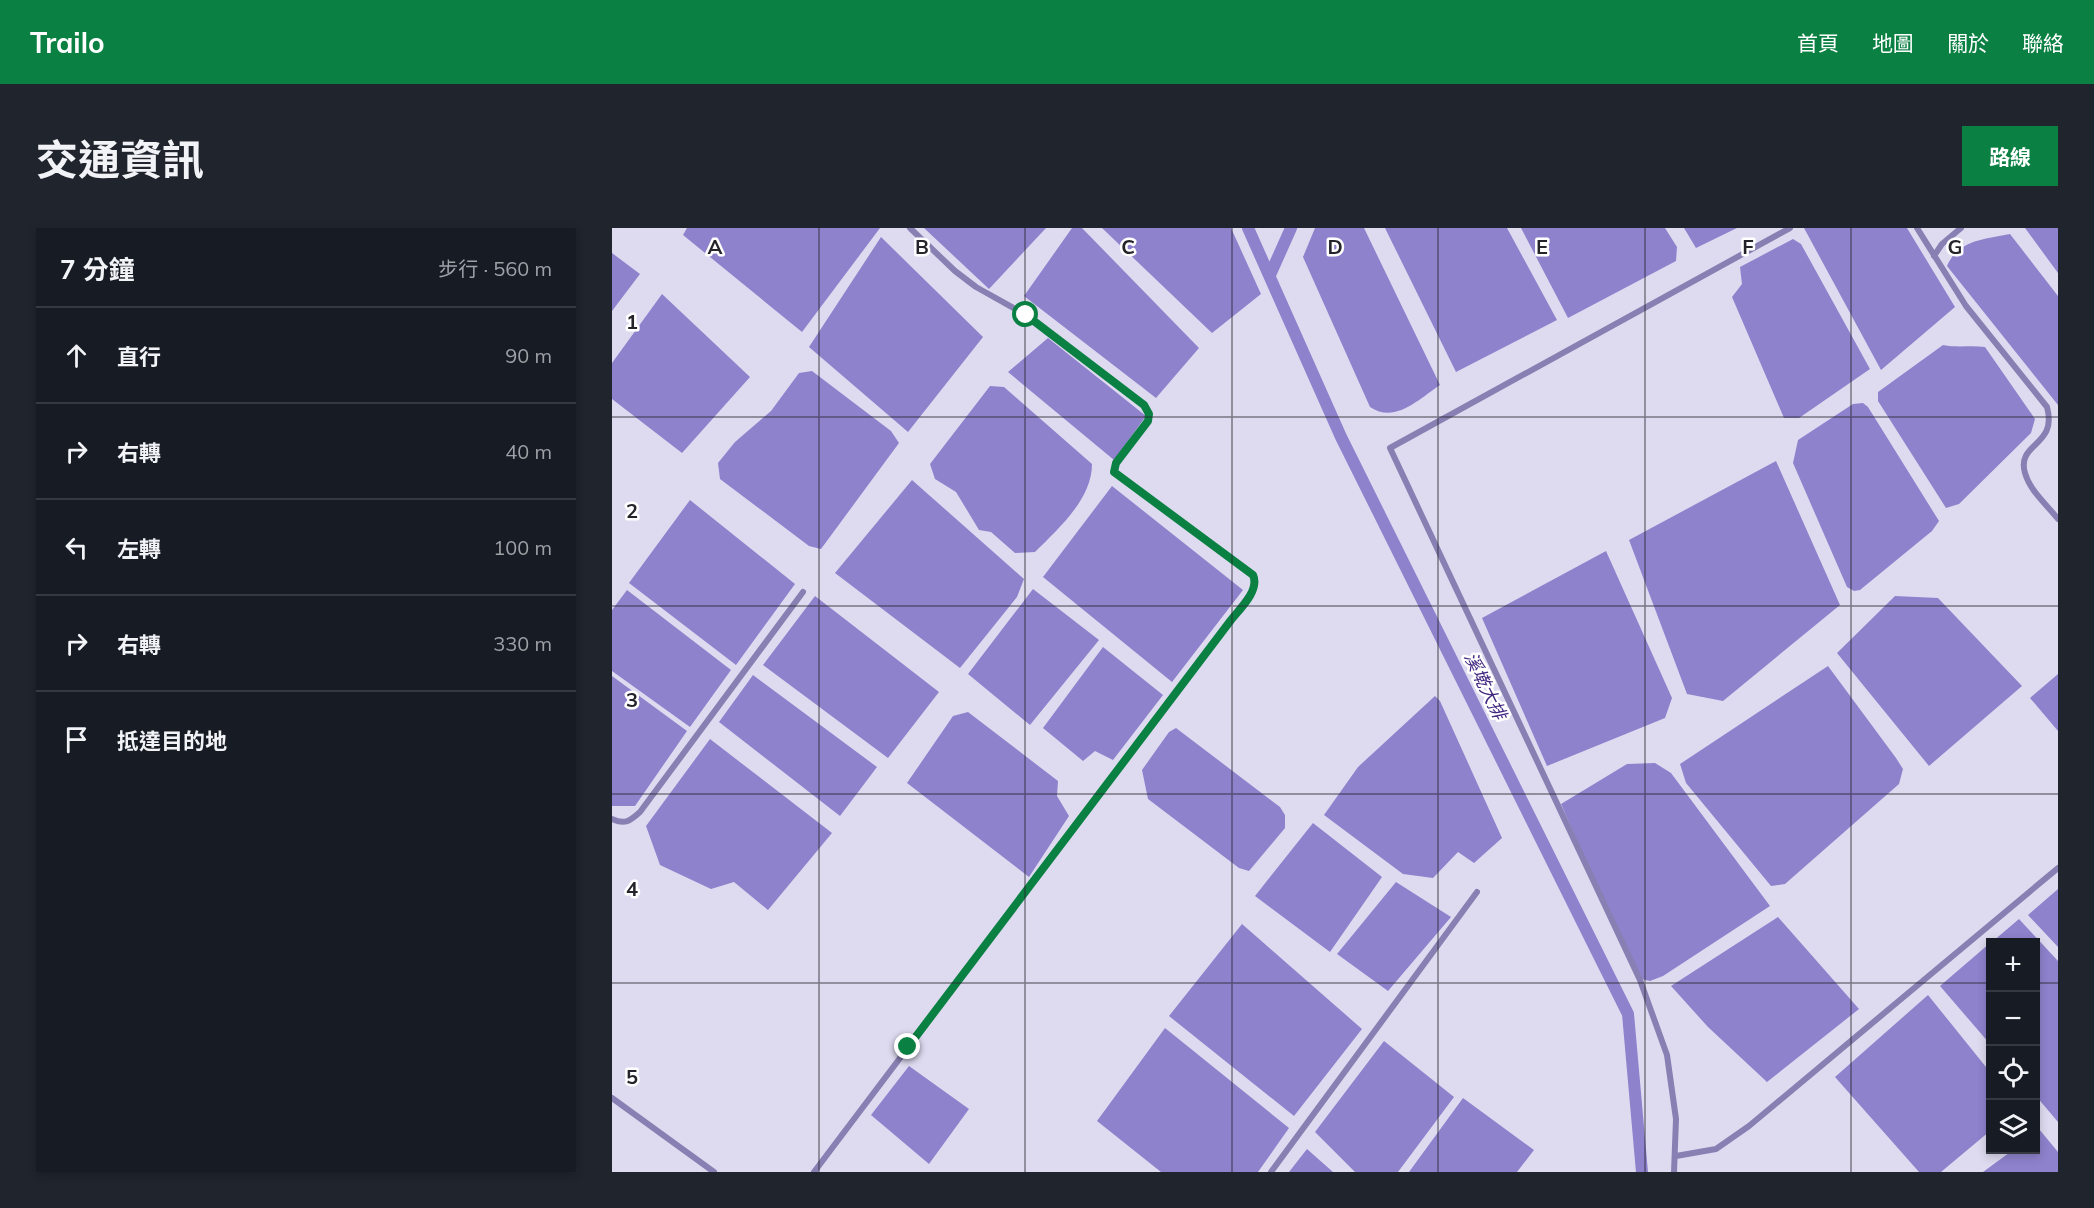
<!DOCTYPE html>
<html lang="zh-TW">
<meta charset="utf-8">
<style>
:root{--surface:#171b24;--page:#20242c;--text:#f1f3f6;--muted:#9ea1a6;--line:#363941;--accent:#0b8043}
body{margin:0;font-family:Mulish,"Noto Sans TC",sans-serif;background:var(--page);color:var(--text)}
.controls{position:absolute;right:18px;bottom:18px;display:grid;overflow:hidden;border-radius:0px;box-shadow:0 3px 9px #0003}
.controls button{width:54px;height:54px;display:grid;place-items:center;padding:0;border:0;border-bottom:2px solid var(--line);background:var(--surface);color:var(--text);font:30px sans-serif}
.stop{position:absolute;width:18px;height:18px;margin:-14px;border:4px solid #0b8043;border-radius:50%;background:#fff}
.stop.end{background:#0b8043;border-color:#fff;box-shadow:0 2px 6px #0008}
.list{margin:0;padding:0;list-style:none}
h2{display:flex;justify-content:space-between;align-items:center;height:78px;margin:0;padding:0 24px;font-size:26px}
h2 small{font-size:20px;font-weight:400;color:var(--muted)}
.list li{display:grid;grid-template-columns:39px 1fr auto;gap:18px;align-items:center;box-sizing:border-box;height:96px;padding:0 24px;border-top:2px solid var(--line)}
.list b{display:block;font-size:22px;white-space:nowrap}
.list em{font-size:20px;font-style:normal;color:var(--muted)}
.icon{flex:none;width:33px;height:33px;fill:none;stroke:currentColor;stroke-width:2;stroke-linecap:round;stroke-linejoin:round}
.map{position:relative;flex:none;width:1446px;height:944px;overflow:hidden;border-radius:0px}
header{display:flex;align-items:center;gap:36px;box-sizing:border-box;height:84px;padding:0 30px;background:var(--accent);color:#fff}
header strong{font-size:28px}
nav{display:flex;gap:33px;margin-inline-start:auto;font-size:21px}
.intro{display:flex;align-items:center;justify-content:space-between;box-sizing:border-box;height:144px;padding:0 36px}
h1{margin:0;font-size:42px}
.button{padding:15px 27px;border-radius:0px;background:var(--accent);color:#fff;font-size:21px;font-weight:700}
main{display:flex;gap:36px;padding:0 36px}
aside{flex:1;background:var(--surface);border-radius:0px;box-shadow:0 3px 9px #0003}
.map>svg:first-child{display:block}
</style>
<header>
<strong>Trailo</strong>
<nav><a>首頁</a><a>地圖</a><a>關於</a><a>聯絡</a></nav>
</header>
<div class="intro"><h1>交通資訊</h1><a class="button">路線</a></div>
<main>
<aside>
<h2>7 分鐘<small>步行 · 560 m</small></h2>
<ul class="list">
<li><svg class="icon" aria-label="ahead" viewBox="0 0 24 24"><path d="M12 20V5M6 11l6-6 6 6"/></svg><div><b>直行</b></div><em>90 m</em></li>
<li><svg class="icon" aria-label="right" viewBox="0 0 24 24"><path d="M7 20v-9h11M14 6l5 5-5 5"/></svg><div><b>右轉</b></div><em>40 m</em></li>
<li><svg class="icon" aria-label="left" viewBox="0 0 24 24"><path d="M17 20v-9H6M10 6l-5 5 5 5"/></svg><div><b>左轉</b></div><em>100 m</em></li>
<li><svg class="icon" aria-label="right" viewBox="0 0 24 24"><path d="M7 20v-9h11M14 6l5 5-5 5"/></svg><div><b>右轉</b></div><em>330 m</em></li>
<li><svg class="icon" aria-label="arrive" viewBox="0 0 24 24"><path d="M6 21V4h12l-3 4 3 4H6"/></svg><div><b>抵達目的地</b></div></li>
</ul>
</aside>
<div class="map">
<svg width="1446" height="944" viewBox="0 0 1446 944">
<rect width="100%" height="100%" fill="#dedbf0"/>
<path fill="#8f82cd" d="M75 0H268L190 104 71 7Z
M312 0H434L377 61Z
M460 0H470L587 120 544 170 412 68Z
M490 0H619L649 66 600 105Z
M703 0H752L828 157C807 171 783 196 758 179L691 29Z
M773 0H895L945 92 844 144Z
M909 0H1053L1065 19 1064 33 956 90Z
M1072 0H1125L1084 20Z
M1192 0H1295L1343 79 1269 142Z
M1413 0H1446V45Z
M1398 6 1446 68V177L1335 38C1346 12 1373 11 1398 6Z
M269 9 371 109 296 204 197 119Z
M1181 11 1189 16 1258 141 1187 190H1172L1120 69 1130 56 1128 39Z
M0 25 28 46 0 83Z
M50 66 138 149 70 225 0 171V135Z
M436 110 534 188 502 232 396 144Z
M1331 117C1346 120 1359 117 1373 119L1423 191 1419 205 1347 276 1334 280 1266 173V164Z
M200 143 279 203 287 215 209 321 197 318 108 251 106 235 123 214 159 183 187 145Z
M378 158 392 159 480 236C480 271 447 300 423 324L403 325 379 304 367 302 344 264 323 251 318 236Z
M1251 175 1256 179 1327 293 1320 303 1248 362 1242 363 1235 359 1181 235 1186 212 1241 176Z
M1164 233 1228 377 1111 473 1075 466 1017 312Z
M300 252 412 351 405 369 348 440 223 345Z
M500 258 631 362 560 454 431 349Z
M78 272 183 356 124 437 17 355Z
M994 323 1060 470 1053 490 935 538 870 390Z
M421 361 487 412 418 497 356 446Z
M15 362 119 442 78 499 0 443V382Z
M203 368 327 464 276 530 151 437Z
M1283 368 1326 370 1410 458 1317 538 1225 425Z
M491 419 551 467 501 532 483 523 471 533 431 500Z
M1216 438 1284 530 1291 541 1287 556 1173 656 1159 658 1074 555 1068 536Z
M1446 446V503L1418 470Z
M141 447 265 539 228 588 107 494Z
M0 448 75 503 23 578H0Z
M823 468 828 473 890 610 862 635 846 624 821 650 791 646 712 587 746 539Z
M356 484 446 553 445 568 457 588 417 649 295 555 341 488Z
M564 500 668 579 673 587V600L637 643 627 640 536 571 530 542 557 504Z
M98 511 220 605 156 682 122 654 99 661 48 637 34 598Z
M1043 535 1059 545 1158 678 1051 748 1038 753 1025 750 949 576 1015 536Z
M701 595 770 649 718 724 643 668Z
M784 654 839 689 776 763 725 726Z
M1446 661V719L1416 687Z
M1166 689 1247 781 1155 854 1096 799 1059 758Z
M1407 691 1446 733V894L1424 868V714H1380Z
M630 696 750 801 682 888 557 788Z
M1378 715V816L1328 758Z
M1316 767 1378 844V903L1329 944H1307L1223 849Z
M553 800 677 900 646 944H549L485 893Z
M772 813 842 869 786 944H743L703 904Z
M297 838 357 881 317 936 259 887Z
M851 870 922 922 905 944H797Z
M1427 901 1446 924V944H1371L1401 922H1424V904Z
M695 921 721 944H677Z"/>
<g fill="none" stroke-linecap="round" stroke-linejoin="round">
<path stroke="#8f82cd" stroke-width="12" d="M636 0 729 209 1016 786 1030 944
M658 47 679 0"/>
<path stroke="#8880b3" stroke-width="6" d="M1305 0 1354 78 1435 179C1446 219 1404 214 1413 245 1418 263 1435 277 1446 291
M1322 28 1330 16 1349 0
M0 591C13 597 18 593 28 584L191 364
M0 870 102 944
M1064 928 1104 921 1137 898 1446 640
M202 944 633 373C639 365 646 357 641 347L502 244 504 235 536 193 537 186 532 177 414 87 364 59 343 43 298 0
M659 944 865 664
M1062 944 1064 891 1055 827 1028 752 778 220 1178 0"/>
</g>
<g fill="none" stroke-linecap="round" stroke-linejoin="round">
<path stroke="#0b8043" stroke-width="8" d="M296 819 619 392C628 381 648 362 641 347L502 244 504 235 536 193 537 186 532 177 414 87"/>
</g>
<path fill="none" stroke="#24232a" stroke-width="1.5" stroke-opacity="0.55" d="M207 0V944M413 0V944M620 0V944M826 0V944M1033 0V944M1239 0V944M0 189H1446M0 378H1446M0 566H1446M0 755H1378M1424 755H1446"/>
<g text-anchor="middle" stroke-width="5" stroke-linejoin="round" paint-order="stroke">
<g font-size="18" font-style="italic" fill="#422881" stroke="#fff">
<text transform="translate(873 458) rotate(64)" y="6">溪墘大排</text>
</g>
</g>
<g font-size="20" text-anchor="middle" font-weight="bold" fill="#24232a" stroke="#fff" stroke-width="5" stroke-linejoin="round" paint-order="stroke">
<text x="103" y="26">A</text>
<text x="310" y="26">B</text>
<text x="516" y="26">C</text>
<text x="723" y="26">D</text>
<text x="930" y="26">E</text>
<text x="1136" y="26">F</text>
<text x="1343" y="26">G</text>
<text x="20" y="101">1</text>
<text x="20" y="290">2</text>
<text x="20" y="479">3</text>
<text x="20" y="668">4</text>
<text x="20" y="856">5</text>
</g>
</svg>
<div class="controls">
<button>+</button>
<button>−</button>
<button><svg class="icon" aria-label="locate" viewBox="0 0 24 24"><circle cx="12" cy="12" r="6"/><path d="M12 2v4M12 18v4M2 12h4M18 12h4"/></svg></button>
<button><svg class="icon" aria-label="layers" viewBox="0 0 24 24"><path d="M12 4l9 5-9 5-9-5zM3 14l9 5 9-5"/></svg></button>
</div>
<div class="stop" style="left:414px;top:87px"></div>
<div class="stop end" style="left:296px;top:819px"></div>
</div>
</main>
